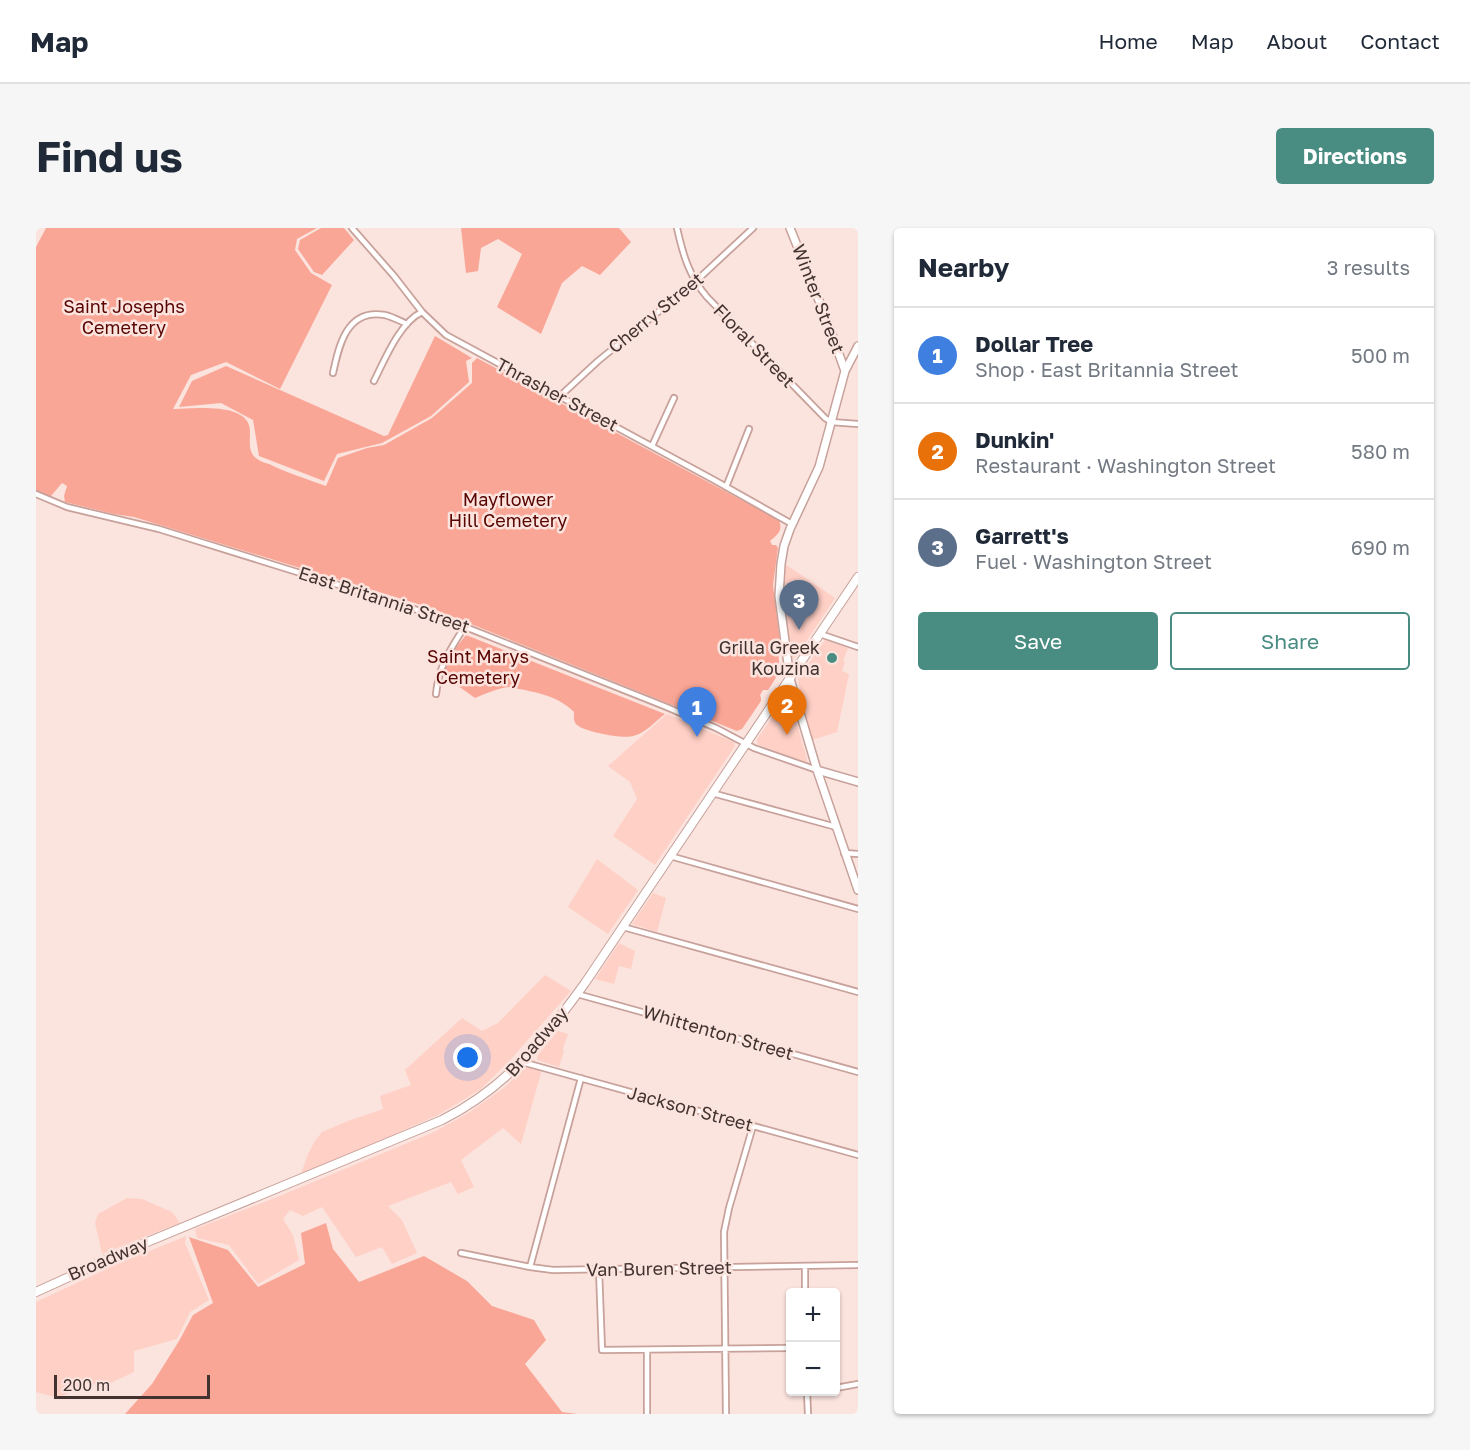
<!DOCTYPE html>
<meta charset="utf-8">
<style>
:root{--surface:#fff;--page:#f6f6f7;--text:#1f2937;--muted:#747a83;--line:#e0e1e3;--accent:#498d82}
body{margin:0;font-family:"Golos Text",sans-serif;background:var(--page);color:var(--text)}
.controls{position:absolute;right:18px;bottom:18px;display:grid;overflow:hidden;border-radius:6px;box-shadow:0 2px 4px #0004}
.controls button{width:54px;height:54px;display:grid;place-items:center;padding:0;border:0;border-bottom:2px solid var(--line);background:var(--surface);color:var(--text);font:30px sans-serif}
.scale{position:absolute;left:18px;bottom:15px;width:156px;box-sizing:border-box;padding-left:6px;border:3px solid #423330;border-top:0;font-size:16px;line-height:21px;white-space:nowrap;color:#423330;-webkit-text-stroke:4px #fbe3de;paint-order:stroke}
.you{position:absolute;left:432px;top:830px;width:21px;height:21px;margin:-15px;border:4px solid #fff;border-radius:50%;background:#1a73e8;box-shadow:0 0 0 9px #1a73e833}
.badge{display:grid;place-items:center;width:39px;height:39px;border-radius:50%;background:var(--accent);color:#fff;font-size:20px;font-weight:700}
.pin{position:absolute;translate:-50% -50px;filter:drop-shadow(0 2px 3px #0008)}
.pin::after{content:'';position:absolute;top:32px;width:21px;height:18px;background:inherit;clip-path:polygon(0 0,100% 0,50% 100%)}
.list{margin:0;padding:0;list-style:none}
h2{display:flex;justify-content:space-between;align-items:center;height:78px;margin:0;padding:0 24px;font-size:26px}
h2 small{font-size:20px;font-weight:400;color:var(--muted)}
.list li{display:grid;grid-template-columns:39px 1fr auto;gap:18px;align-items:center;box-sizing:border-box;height:96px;padding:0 24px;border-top:2px solid var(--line)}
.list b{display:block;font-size:22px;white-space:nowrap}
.list p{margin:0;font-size:20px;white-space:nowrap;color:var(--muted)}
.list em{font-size:20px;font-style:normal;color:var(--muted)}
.actions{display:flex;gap:12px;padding:18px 24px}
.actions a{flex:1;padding:14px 0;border:2px solid var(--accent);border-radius:6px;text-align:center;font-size:21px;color:var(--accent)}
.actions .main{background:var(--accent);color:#fff}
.map{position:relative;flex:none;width:822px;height:1186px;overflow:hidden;border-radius:6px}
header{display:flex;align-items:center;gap:36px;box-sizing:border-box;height:84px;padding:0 30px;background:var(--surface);border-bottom:2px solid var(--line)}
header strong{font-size:28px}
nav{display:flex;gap:33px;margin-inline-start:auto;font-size:21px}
.intro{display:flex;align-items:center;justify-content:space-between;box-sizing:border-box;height:144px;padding:0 36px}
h1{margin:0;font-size:42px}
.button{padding:15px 27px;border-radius:6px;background:var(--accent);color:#fff;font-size:21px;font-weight:700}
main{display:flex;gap:36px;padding:0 36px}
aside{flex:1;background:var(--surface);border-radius:6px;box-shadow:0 2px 4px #0004}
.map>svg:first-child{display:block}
</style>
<header>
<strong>Map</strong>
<nav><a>Home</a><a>Map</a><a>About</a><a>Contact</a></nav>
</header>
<div class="intro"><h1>Find us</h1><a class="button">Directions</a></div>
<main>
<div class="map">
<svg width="822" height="1186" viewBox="0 0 822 1186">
<rect width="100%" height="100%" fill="#fbe3de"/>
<path fill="#ffd0c6" d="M749 336 799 370 760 429 757 430 755 428 747 363Z
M789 412 812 420 807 433 809 434 806 443 813 446 801 504 776 512 767 481 762 451Z
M750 470 754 471 772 535 723 517 721 515V511Z
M631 486 698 514 699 518 619 637 577 608 601 571 594 554 572 538Z
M561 631 602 662 572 706 532 679Z
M617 665 630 670 621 704 596 696Z
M583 715 599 723 595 741 583 738 578 756 559 751Z
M509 747 535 763 476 830 445 861 402 887 344 913 265 946 272 926 279 913 286 904 312 893 347 881 344 868 375 857 369 842 426 790 446 803 462 795Z
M522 803 532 806 528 817 527 822 528 823 523 839 501 832V828Z
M498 831 505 845 485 916 467 900 425 932 438 959 422 966 415 954 352 978 366 992 381 1025 356 1036 346 1019 320 1029 286 979 267 988 254 982 247 991 257 1007 263 1032 222 1056 193 1017 161 1010 159 1001 241 969 398 904 434 884 469 859Z
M91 970 106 971 136 984 144 995 66 1026 59 995 62 986Z
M150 1008 149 1015 173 1072 154 1084 141 1111 98 1123V1144L64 1160 54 1154 23 1170 0 1164V1074L77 1038Z"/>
<path fill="#faa696" d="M10 0H281L261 11 259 22 275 45 296 57 244 161 190 134 155 147 137 181C156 181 215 173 214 204 214 213 212 224 220 230 223 233 229 235 233 236 251 245 271 251 290 258L302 230 331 220 348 217 396 190 436 155V135L441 130 743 292C747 303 742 306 734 313L736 317H740L742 320 737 357 744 414 741 417C744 440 746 442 732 462H727L724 467 725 470V473L706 501 701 503 395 380 98 289 78 286 29 274 28 268 31 258 26 255 15 268H12L0 263V19Z
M285 0H308L318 12 286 47 278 44 262 21 264 12Z
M425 0H583L595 14 564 47 546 38 526 55 505 106 461 79 486 26 462 11 445 20 442 43 430 45Z
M399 108 436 130 430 133 433 154 395 188 346 215 301 226 288 253 223 228 217 192 185 175 143 179 156 153 190 138 348 208 352 207Z
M430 407 629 486C620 493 608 506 597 508 587 511 549 504 541 497 537 494 538 488 538 484 520 466 497 464 473 459 463 460 448 466 439 470L404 445 410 432Z
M290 995 297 1021 323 1054 388 1028 431 1053 456 1078 498 1092 510 1112 489 1136 526 1184 541 1186H89L116 1156 143 1113 157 1087 177 1075 153 1009 192 1022 222 1059 269 1036 265 1005Z"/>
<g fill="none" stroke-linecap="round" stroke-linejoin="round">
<g stroke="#c7a19a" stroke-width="8">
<path id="street" d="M316 0 358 48 386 84 410 107 678 252 756 296
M641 0C647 27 653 48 671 69L789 190 795 194 822 196
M297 145C303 117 311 80 349 87 357 89 364 93 371 96
M338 153C349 131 364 94 386 84
M523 169 562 133 659 54 717 0
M616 218 638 170
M690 259 713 201
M0 266 31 279 123 301 367 377 432 400 628 478 680 500 718 520 781 542
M784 406 822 419
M400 466C403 437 414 422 429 398
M676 565 800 599
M808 625 822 626
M634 628 822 681
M587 699 822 764
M541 766 822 844
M486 834 822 927
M425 1025 494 1039 517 1042 822 1037
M769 1038V1064
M494 1039 545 850
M563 1042 566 1122 754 1120
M611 1122V1186
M800 1160 822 1156
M771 1164 772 1186
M690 1186 688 1004 693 980 717 898"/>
</g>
<g stroke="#c7a19a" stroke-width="10">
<path id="secondary" d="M754 0 790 90 809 143
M822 118 809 143 783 239 754 301 748 318 745 336 743 368 754 451 781 542 822 662
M781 542 822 554"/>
</g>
<g stroke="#c7a19a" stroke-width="10">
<path id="primary" d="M0 1064 92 1022 406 892C470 860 508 812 549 755L822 349"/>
</g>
<use href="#street" stroke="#fff" stroke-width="4.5"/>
<use href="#secondary" stroke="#fff" stroke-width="7"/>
<use href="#primary" stroke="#fff" stroke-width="8"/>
</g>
<circle fill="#498d82" stroke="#fbe3de" stroke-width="2" cx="796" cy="430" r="6"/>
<g text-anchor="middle" stroke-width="5" stroke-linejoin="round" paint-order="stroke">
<g font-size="18" fill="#423330" stroke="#fbe3de">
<text transform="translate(782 71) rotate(69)" y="6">Winter Street</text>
<text transform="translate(620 85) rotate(-39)" y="6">Cherry Street</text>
<text transform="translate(718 118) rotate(46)" y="6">Floral Street</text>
<text transform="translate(521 167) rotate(28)" y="6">Thrasher Street</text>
<text transform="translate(348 372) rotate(18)" y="6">East Britannia Street</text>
<text transform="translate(682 805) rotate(16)" y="6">Whittenton Street</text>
<text transform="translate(501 814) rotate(-49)" y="6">Broadway</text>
<text transform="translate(654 881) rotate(15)" y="6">Jackson Street</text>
<text transform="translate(72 1031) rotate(-23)" y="6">Broadway</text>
<text transform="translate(623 1041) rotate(-1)" y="6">Van Buren Street</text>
</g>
<g font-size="18" fill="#580400" stroke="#fbe3de">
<text x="88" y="85">Saint Josephs<tspan x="88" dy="21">Cemetery</tspan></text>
<text x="472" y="278">Mayflower<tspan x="472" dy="21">Hill Cemetery</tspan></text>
<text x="442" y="435">Saint Marys<tspan x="442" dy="21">Cemetery</tspan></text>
</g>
<g font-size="18" fill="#423330" stroke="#fbe3de" text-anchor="end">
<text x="784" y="426">Grilla Greek<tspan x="784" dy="21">Kouzina</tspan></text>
</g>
</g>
</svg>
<div class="controls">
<button>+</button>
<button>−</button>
</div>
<div class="scale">200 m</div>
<div class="you"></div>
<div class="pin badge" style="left:661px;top:509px;background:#3f7fe0">1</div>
<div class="pin badge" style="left:751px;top:507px;background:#e8710a">2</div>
<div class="pin badge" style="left:763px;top:402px;background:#5c6f8a">3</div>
</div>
<aside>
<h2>Nearby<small>3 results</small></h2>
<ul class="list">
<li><span class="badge" style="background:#3f7fe0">1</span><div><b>Dollar Tree</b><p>Shop · East Britannia Street</p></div><em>500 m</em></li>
<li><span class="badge" style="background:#e8710a">2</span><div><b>Dunkin'</b><p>Restaurant · Washington Street</p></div><em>580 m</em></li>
<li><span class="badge" style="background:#5c6f8a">3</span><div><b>Garrett's</b><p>Fuel · Washington Street</p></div><em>690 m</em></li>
</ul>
<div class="actions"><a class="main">Save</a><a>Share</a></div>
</aside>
</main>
